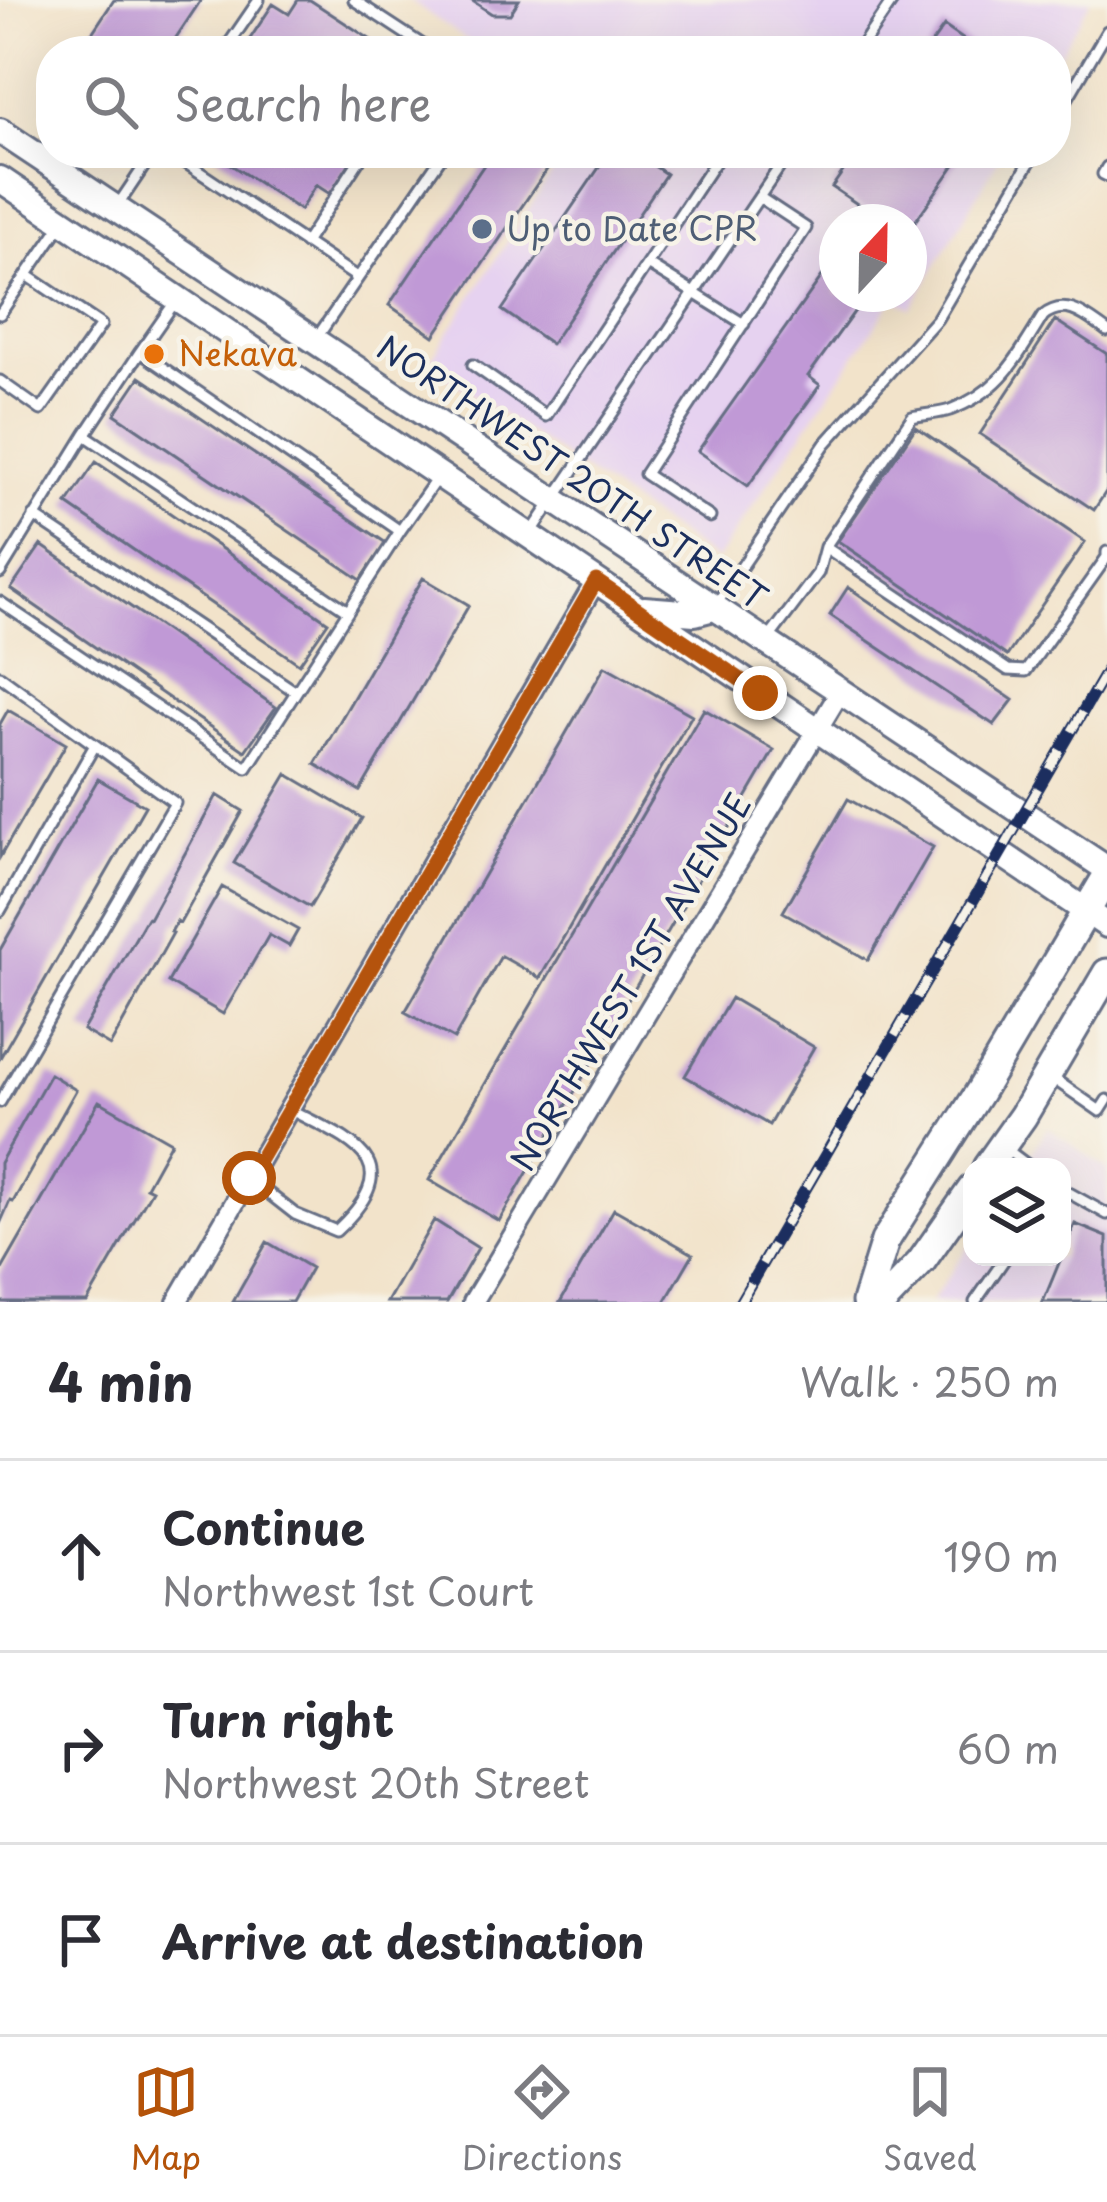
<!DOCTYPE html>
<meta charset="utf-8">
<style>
:root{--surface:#fff;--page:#f7f7f7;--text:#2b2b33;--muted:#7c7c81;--line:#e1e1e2;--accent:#b45309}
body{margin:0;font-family:"Playpen Sans",sans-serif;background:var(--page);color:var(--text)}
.controls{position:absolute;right:36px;bottom:36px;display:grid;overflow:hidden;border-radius:24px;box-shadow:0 12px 48px #0002}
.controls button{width:108px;height:108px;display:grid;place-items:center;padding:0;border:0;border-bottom:3px solid var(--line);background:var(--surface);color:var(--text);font:60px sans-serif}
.compass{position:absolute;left:819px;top:204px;width:108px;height:108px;border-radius:50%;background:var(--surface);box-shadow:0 12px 48px #0002;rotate:22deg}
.stop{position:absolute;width:36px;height:36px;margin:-27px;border:9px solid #b45309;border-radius:50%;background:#fff}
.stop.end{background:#b45309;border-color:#fff;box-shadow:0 3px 12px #0008}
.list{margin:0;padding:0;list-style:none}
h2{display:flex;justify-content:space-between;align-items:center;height:156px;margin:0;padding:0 48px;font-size:51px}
h2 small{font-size:39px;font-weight:400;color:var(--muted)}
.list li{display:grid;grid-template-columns:78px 1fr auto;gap:36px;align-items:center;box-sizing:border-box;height:192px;padding:0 48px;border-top:3px solid var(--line)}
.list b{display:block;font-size:45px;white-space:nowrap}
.list p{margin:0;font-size:39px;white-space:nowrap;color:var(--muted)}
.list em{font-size:39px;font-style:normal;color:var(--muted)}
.icon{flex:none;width:66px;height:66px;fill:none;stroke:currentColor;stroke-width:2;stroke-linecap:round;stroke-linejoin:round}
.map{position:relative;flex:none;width:1107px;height:1302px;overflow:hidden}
.search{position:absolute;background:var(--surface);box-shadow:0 12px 48px #0002;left:36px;right:36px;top:36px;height:132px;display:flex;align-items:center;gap:30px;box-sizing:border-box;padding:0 42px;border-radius:48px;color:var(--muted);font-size:45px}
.sheet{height:732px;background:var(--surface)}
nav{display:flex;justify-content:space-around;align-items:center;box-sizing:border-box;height:168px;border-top:3px solid var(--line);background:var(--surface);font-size:33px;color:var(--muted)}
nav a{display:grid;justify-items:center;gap:6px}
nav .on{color:var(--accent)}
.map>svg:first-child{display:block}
</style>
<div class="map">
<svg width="1107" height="1302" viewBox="0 0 1107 1302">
<rect width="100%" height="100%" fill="#f7f3e8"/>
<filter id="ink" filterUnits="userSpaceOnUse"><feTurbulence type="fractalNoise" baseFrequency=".00833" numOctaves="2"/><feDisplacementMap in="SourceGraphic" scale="24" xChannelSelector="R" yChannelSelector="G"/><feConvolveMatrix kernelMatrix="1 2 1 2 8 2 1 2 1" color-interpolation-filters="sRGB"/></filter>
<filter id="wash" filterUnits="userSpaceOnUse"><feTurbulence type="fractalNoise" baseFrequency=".004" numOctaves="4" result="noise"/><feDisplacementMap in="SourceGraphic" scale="48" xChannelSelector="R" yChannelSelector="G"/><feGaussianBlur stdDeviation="2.7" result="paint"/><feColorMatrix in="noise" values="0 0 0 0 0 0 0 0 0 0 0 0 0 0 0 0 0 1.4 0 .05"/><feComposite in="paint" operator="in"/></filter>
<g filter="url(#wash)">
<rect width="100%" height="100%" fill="#f2e3ca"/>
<path fill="#e6d2f0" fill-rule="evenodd" d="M409 0H1091L1056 60V51H483Z
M565 153H1002L911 308 894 298 716 560 428 364ZM837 222H909V294H837Z
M1048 1128 1107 1169V1302H931L972 1241V1257H1062V1167H1022Z"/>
<g id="blocks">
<path fill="#c099d6" d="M114 0H201L167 51H80Z
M298 0H310L388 51H242L273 4 289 14Z
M471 0H519L510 14H492Z
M944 26 980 51H926Z
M213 153H356L330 194 316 185 300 210Z
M492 153H558L434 336 389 305Z
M609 153H635L666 174 551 344 502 310Z
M856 153H963L909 230V222H884L832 187Z
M837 255V294H867L808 376 820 385 748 486 698 451Z
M1055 320 1107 354V490L1094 510 980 434Z
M140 377 386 543 361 580 115 414Z
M916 427 1085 542 1007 656 838 541Z
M96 462 328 622 299 664 67 504Z
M41 545 276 707 245 751 11 589Z
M423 578 469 605 360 791 315 764Z
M848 587 1013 700 994 725 830 615Z
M605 666 692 715 540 978 501 956 454 1039 405 1012Z
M704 709 774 750 499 1221 429 1180Z
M8 710 66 744 0 857V724Z
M287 774 362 818 310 907 234 863Z
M98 779 145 806 0 1058V950Z
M217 795 243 811 180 923 177 921 171 932 173 933 110 1046 83 1030 147 918 149 919Z
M848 799 933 847 868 960 783 912Z
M222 887 298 930 289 946 269 935 223 1014 168 982Z
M731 998 814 1047 769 1125 685 1076Z
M50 1074 76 1090 13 1202 10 1201 0 1224V1163Z
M99 1101 171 1142 146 1187 152 1190 87 1302H0V1273Z
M614 1209 693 1254 665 1302H560Z
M434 1220 478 1248 447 1302H387Z
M1075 1224 1107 1237V1302H1043Z
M267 1242 311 1268 292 1302H233Z"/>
</g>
</g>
<g filter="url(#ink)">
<use href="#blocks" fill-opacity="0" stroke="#666e84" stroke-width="3"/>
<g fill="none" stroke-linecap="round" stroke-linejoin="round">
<g stroke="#666e84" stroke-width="15">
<path id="service" d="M354 0 432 51
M224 51 259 0
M858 51 893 0
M1056 118 1107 31
M171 153 358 278
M1107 167 1103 174 1107 176
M116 208 153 153
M305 243 364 153
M647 264 744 324
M177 299 140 352 400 531 437 478
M0 314 63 222
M318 336 444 153
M473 365 546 416 721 153
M0 381 41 410 101 325 27 275
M85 435 348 611
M34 516 296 692
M710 517 645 474 806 228 759 197
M529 536 789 153
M825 547 1008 670 1026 671 1107 557V552
M0 573 85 435 140 352
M0 602 247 768 400 531
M717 603 825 444 937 319 1035 153
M769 638 818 573 825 547 912 417C925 414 938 414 950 410 1001 391 1016 359 1043 316 1066 297 1087 317 1107 331
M0 676 175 803 0 1102
M0 911 95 745
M1051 1077 1100 1111 1107 1100
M1006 1149 1030 1167
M249 1178 295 1214 336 1231C411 1161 353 1142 289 1109
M1062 1189 1107 1214
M975 1302 1006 1257"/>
</g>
<g stroke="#666e84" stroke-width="24">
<path id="minor" d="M177 1302 596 581
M473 1302 840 692"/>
</g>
<g stroke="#666e84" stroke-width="30">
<path id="tertiary" d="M0 131 1107 869
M0 179 1107 925
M644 609 695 613 714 608"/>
</g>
<g stroke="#666e84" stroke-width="33">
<path id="secondary" d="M987 1167 1023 1116 1107 973
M866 1302 885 1241 980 1091 1107 876
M883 1302 921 1262 972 1189"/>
</g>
<use href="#service" stroke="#fff" stroke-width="9"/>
<use href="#minor" stroke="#fff" stroke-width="18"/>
<use href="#tertiary" stroke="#fff" stroke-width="24"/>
<use href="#secondary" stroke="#fff" stroke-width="27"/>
<g stroke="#1b2f5e" stroke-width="12">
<path id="rail" d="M740 1302 1107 670"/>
</g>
<use href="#rail" stroke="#f7f3e8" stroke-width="8" stroke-dasharray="22" stroke-linecap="butt"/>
</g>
</g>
<g fill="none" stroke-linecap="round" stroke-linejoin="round" filter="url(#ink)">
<path stroke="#b45309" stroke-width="15" d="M249 1178 596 581 760 693"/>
</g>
<circle fill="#5c6f8a" stroke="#f7f3e8" stroke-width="4.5" cx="482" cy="229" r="12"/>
<circle fill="#e8710a" stroke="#f7f3e8" stroke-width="4.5" cx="154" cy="354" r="12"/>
<g text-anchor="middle" stroke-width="9" stroke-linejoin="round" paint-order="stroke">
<g font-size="33" fill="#4e5e75" stroke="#f7f3e8" text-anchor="start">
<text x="506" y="241">Up to Date CPR</text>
</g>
<g font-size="33" fill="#c56008" stroke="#f7f3e8" text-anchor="start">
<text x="178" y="366">Nekava</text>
</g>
<g font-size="33" fill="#1b2f5e" stroke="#f7f3e8">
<text transform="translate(572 473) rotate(34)" y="12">NORTHWEST 20TH STREET</text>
<text transform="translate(631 982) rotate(-59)" y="12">NORTHWEST 1ST AVENUE</text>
</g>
</g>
</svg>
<div class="controls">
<button><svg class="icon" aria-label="layers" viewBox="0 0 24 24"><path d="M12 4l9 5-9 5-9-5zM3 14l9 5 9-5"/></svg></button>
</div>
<svg class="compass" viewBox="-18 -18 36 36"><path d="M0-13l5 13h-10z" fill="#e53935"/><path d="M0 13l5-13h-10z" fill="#7c7c81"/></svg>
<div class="stop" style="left:249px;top:1178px"></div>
<div class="stop end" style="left:760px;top:693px"></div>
<div class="search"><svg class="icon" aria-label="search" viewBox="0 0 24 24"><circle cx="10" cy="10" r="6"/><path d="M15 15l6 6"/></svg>Search here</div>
</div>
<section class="sheet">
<h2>4 min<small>Walk · 250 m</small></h2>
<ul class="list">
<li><svg class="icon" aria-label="ahead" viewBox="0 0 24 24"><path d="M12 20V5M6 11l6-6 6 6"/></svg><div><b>Continue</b><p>Northwest 1st Court</p></div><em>190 m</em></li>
<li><svg class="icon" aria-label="right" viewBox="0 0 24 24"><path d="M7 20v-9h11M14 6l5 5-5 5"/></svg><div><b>Turn right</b><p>Northwest 20th Street</p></div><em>60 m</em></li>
<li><svg class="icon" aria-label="arrive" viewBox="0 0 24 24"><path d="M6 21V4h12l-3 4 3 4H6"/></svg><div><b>Arrive at destination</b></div></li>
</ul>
</section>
<nav>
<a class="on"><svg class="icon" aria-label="map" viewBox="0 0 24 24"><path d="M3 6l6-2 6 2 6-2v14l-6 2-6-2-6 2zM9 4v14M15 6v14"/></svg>Map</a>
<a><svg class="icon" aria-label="directions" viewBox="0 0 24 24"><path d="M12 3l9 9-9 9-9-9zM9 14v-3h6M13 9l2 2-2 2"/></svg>Directions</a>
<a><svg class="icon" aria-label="saved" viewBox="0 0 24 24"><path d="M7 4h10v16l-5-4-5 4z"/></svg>Saved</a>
</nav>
